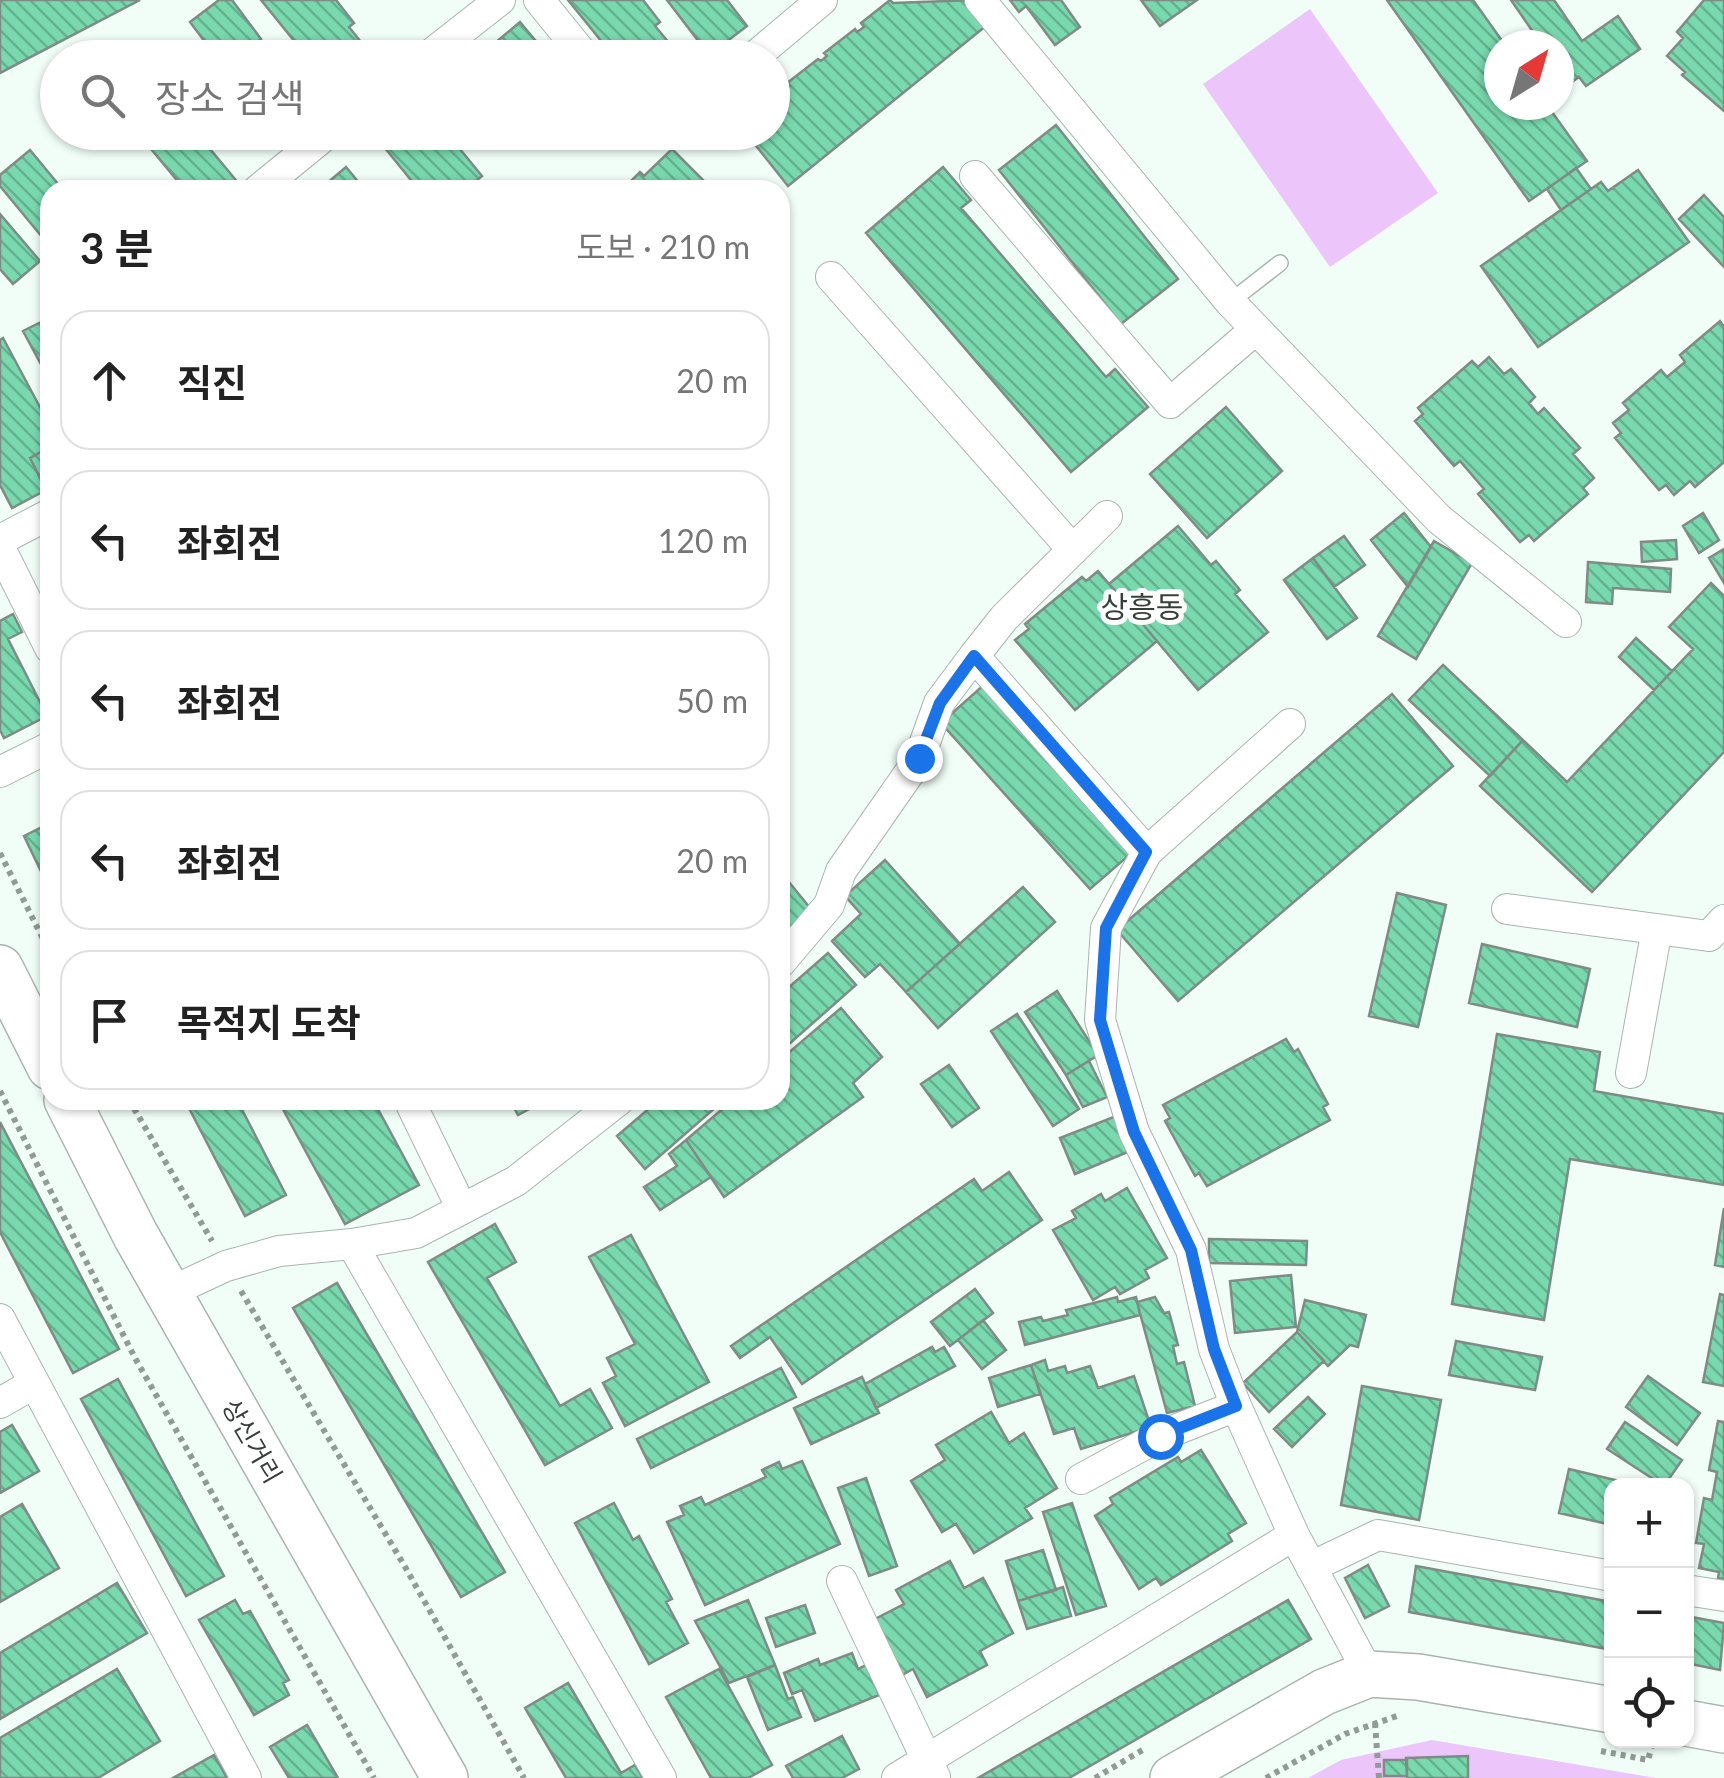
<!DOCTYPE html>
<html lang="ko">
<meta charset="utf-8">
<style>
:root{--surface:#fff;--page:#f2f2f2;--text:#222;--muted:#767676;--line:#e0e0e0}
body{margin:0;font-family:Lato,"Noto Sans KR",sans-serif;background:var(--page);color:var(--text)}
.controls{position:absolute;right:30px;bottom:30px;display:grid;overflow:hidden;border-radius:20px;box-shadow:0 2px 8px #0004}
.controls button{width:90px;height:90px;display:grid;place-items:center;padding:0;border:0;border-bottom:2px solid var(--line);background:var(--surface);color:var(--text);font:50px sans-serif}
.compass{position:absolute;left:1484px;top:30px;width:90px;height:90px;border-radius:50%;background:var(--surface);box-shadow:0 2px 8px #0004;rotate:37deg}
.stop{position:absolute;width:30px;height:30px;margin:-22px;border:8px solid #1a73e8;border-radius:50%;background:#fff}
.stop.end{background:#1a73e8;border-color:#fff;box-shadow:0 2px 10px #0008}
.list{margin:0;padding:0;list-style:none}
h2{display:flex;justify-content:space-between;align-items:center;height:130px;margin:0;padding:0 40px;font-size:42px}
h2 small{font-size:32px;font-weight:400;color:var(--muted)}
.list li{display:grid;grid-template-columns:65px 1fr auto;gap:30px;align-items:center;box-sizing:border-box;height:140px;margin:0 20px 20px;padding:0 20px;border:2px solid var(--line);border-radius:30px}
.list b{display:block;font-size:38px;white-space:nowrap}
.list em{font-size:32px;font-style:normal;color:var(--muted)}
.icon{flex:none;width:55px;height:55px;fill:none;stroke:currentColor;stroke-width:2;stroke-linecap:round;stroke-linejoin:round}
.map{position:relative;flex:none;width:1724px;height:1778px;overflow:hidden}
.search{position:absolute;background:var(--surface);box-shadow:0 2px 8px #0004;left:40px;top:40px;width:750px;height:110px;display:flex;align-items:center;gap:25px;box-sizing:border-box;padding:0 35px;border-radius:55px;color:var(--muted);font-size:38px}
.panel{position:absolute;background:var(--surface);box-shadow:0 2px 8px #0004;left:40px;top:180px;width:750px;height:930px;border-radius:30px}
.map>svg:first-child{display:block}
</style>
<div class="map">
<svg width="1724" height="1778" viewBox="0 0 1724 1778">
<defs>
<pattern id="building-back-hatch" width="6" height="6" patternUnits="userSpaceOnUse" patternTransform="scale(2.5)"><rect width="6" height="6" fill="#79d9ae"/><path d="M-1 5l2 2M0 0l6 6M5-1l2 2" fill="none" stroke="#64b18f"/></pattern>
</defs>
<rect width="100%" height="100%" fill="#f0fef7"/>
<path fill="#ecc6fb" d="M1310 9 1438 193 1330 267 1203 84Z
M1432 1740 1656 1778H1308L1341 1760Z"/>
<path fill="url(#building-back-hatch)" stroke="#7f8b85" stroke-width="2.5" d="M0 0H140L0 73Z
M219 0H232L261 39 236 58H217L190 22Z
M261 0H336L354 23 349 27 373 57 308 58Z
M568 0H643L660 22 655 26 680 56 615 58Z
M667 0H727L747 26 709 55Z
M890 0 893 3 975 0 992 21 788 186 745 132H772V95L776 92 778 96 790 86 787 83 818 59 821 61 827 56 824 53 855 29 857 32 864 27 861 23Z
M1010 0H1061L1080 27 1055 45 1026 6 1019 12Z
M1141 0H1197L1160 26Z
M1387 0H1473L1505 45H1499V105H1547L1587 161 1529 201Z
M1511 0H1554L1582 41 1618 16 1640 49 1586 86 1579 77 1569 84 1559 69V45H1542Z
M1704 0H1724V111L1682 75 1685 72 1667 56 1683 38 1677 32Z
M520 22 550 58H477Z
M1056 125 1178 279 1121 324 999 170Z
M137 132H196L244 190H185Z
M372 132H446L482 176 476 181 484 190H419Z
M672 149 709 186 705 190H622L640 172 644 176Z
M30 150 63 190H50V240L47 243 0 186V175Z
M346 167 365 190H331L326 184Z
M943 167 971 200 961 208 1106 377 1115 369 1148 407 1071 472 866 233Z
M1576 168 1591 189 1561 210 1547 189Z
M1638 170 1689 242 1538 347 1481 266 1601 182 1608 191Z
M1704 195 1724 217V267L1679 219Z
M0 214 40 261 13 284 0 269Z
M50 309V381L23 331 45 320 42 313Z
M1720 321 1724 327V462L1695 487 1690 481 1674 495 1666 485 1659 490 1615 438 1621 433 1613 423 1629 410 1623 403 1661 370 1667 377 1685 362 1680 355Z
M3 338 50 426V447L30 458 46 490 12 508 0 485V340Z
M1489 357 1504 374 1511 369 1535 397 1529 403 1538 414 1544 408 1580 448 1573 454 1594 478 1583 488 1588 494 1534 541 1529 535 1520 542 1478 494 1484 489 1460 461 1454 466 1415 421 1423 414 1418 408 1472 361 1478 367Z
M1226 407 1282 471 1207 538 1150 474Z
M50 447V488L46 490 30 458Z
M1404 513 1431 547 1408 587 1371 540Z
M1703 513 1719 540 1699 553 1683 526Z
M1178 526 1211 565 1216 561 1240 590 1235 594 1268 632 1198 690 1109 584Z
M1344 536 1365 565 1334 587 1313 558Z
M1676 540 1677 559 1642 562 1641 542Z
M1434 541 1472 563 1416 659 1378 636Z
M1724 549V583L1709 558Z
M1313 558 1357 618 1327 639 1284 580Z
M1588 562 1671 569 1670 592 1613 588 1612 604 1586 602Z
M1098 571 1157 641 1075 710 1015 640 1029 629 1025 624 1082 577 1086 581Z
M1711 583 1724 596V752L1592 892 1480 786 1523 740 1567 782 1693 649 1669 627Z
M13 614 22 632 8 639 47 716 4 738 0 730V621Z
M1636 638 1672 671 1654 690 1619 657Z
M1443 665 1523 740 1490 776 1409 700Z
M986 683 1135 850 1090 889 941 723Z
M1392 694 1453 766 1178 1001 1117 930Z
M50 823V890L24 836Z
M885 860 960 944 906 992 880 964 865 977 832 941 861 914 845 896Z
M780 871 815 914 780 942Z
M1023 887 1055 922 938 1028 906 992Z
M1397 893 1446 905 1418 1027 1369 1016Z
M1482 944 1590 969 1577 1027 1469 1003Z
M828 953 856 985 780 1052V995Z
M1057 991 1098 1055 1066 1075 1025 1012Z
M841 1008 882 1057 853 1083 863 1097 724 1197 686 1140 733 1100H780V1060Z
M1017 1014 1079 1109 1053 1126 991 1031Z
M1497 1034 1600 1052 1594 1091 1724 1114V1185L1570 1159 1544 1320 1452 1304Z
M1286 1039 1294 1052 1298 1049 1328 1104 1323 1107 1330 1120 1207 1186 1199 1173 1195 1176 1165 1121 1170 1118 1163 1105Z
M1089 1061 1107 1097 1083 1107 1066 1075Z
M949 1065 979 1108 952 1127 921 1084Z
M209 1100H237L286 1195 245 1216 190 1110Z
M278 1100H373L419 1185 345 1224Z
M510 1100H546L518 1115Z
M659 1100H724L645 1169 617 1136Z
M1116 1116 1130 1151 1075 1174 1060 1138Z
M0 1122 119 1349 73 1373 0 1232Z
M686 1140 711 1177 660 1210 644 1187 677 1166 669 1154Z
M1009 1172 1042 1220 802 1384 770 1337 740 1358 731 1346 974 1179 982 1191Z
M1127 1188 1167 1258 1145 1270 1149 1278 1120 1294 1115 1287 1093 1300 1053 1230 1076 1218 1072 1211 1101 1194 1105 1201Z
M1724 1208V1267L1715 1265Z
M495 1224 516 1262 487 1278 560 1406 590 1389 612 1428 545 1465 428 1262Z
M631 1235 709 1382 625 1426 603 1383 616 1376 607 1358 635 1344 589 1257Z
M1209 1239 1307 1241 1306 1265 1209 1263Z
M1291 1275 1296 1327 1235 1333 1230 1281Z
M337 1283 505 1572 461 1597 293 1308Z
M975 1289 993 1313 950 1346 931 1322Z
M1720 1294 1724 1295V1386L1703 1382Z
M1117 1297 1118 1302 1136 1297 1140 1315 1025 1345 1019 1322 1041 1317 1043 1321 1068 1315 1066 1310Z
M1155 1297 1164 1313 1169 1312 1178 1345 1173 1346 1177 1364 1184 1362 1195 1406 1167 1413 1137 1302Z
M1305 1300 1366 1315 1358 1347 1350 1345 1328 1366 1297 1332Z
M983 1320 1006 1350 982 1369 958 1340Z
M1297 1332 1324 1361 1269 1412 1243 1383Z
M1456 1341 1542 1357 1535 1390 1449 1375Z
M932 1347 935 1352 944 1347 955 1366 876 1408 865 1384Z
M1045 1360 1048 1371 1065 1366 1067 1373 1090 1366 1098 1388 1134 1376 1151 1427 1081 1449 1074 1428 1054 1434 1031 1365Z
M1031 1365 1040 1394 998 1407 989 1378Z
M781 1368 796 1397 651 1468 637 1439Z
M1648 1376 1700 1413 1677 1445 1626 1407Z
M862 1377 879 1413 811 1444 794 1408Z
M118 1379 224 1576 186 1596 81 1399Z
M1362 1386 1441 1400 1419 1520 1341 1505Z
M1308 1397 1325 1414 1292 1447 1274 1429Z
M991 1412 1009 1443 1024 1433 1057 1488 1025 1508 1032 1518 974 1553 956 1524 942 1532 911 1481 945 1460 936 1445Z
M1718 1421 1724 1422V1579L1718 1578 1719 1572 1699 1568 1704 1544 1696 1543 1704 1498 1712 1500 1717 1472 1709 1470Z
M1625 1422 1682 1460 1664 1486 1607 1449Z
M12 1425 39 1471 0 1493V1432Z
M1201 1450 1246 1523 1228 1534 1232 1541 1161 1585 1156 1578 1139 1589 1095 1516 1113 1504 1110 1498 1178 1457 1181 1462Z
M802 1461 840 1544 705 1605 667 1522 684 1515 680 1506 701 1497 705 1505 766 1477 762 1470 779 1462 782 1469Z
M1569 1469 1640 1486H1612V1525L1559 1513Z
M866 1478 897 1566 869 1576 838 1488Z
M614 1503 633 1540 639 1536 672 1599 666 1602 688 1643 649 1664 575 1523Z
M1072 1503 1106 1606 1076 1615 1043 1512Z
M22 1504 59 1568 0 1602V1517Z
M1043 1550 1056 1590 1018 1601 1006 1561Z
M950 1561 964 1588 983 1578 1013 1633 980 1651 987 1665 927 1697 913 1669 902 1675 873 1620 904 1604 896 1590Z
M1368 1565 1389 1606 1365 1618 1345 1578Z
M1416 1566 1612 1602V1650L1409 1612Z
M117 1583 147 1633 0 1719V1653Z
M1063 1587 1071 1616 1027 1629 1018 1601Z
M235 1600 243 1614 250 1611 289 1680 283 1683 289 1695 254 1715 199 1620Z
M748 1600 775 1665 729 1683 695 1621Z
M1288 1600 1311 1639 1069 1778H978Z
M805 1605 815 1633 776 1647 766 1618Z
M1686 1616 1724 1623 1720 1670 1686 1663Z
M852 1653 858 1669 866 1665 879 1695 815 1721 802 1690 792 1694 784 1673 818 1659 820 1665Z
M775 1665 788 1699 793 1697 801 1717 768 1730 747 1677Z
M117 1669 160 1741 98 1778H0V1738Z
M719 1669 772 1765 748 1778H711L666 1697Z
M568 1683 621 1773 635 1765 643 1778H566L525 1708Z
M307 1725 338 1778H289L270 1747Z
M842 1736 859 1769 842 1778H793L786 1766Z
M214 1755 227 1778H173Z
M1468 1756V1778H1407L1406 1758Z
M1384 1760H1407V1776H1384Z"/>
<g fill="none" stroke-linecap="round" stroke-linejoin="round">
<g stroke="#a8b5af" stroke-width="18">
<path id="lane" d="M1230 302 1280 263"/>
</g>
<g stroke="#a8b5af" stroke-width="32">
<path id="street" d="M539 0 586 58
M980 0 1230 302 1439 519 1566 622
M426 58 500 0
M753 58 822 0
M975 176 1170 403 1256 329
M258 190 329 132
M831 277 1073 550
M0 540 50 514
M0 548 50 648
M974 656 1147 852
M1290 724 1147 852 1106 928 1100 1020 1134 1132 1191 1250 1214 1349 1236 1406 1294 1535 1369 1674
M0 772 50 747
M1507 909 1709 936 1724 920
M780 963 829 905 841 871 919 759 939 703 974 656 1004 618 1107 516
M1631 1073 1657 929
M409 1100 462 1209
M352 1244 661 1778
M168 1293 226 1266 279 1251 352 1244 416 1233 516 1181 619 1100
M0 1319 246 1778
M0 1403 33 1384
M1081 1479 1160 1436 1236 1406
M1311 1567 1378 1535 1612 1576
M842 1581 935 1777
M1686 1590 1724 1596
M897 1778 1294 1535"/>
</g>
<g stroke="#a8b5af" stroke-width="48">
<path id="secondary" d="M0 968 50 1067
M67 1100 136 1236 445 1778
M1686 1723 1724 1730
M1173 1778 1324 1692 1369 1674 1418 1677 1612 1710"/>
</g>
<path stroke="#919a95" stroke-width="6" stroke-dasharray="5 5" stroke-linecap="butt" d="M0 853 50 953
M0 1091 135 1358 374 1778
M129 1100 212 1241
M241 1291 404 1565 524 1778
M1375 1723 1379 1778
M1601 1751 1648 1760 1653 1742
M1095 1778 1146 1748
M1266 1778 1345 1734 1397 1716"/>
<use href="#lane" stroke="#fff" stroke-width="15"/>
<use href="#street" stroke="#fff" stroke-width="30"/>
<use href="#secondary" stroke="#fff" stroke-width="45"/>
</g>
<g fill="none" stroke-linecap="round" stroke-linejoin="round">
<path stroke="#1a73e8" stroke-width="12" d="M919 758 940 703 974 656 1146 852 1106 928 1100 1020 1134 1132 1191 1250 1214 1349 1236 1406 1160 1436"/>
</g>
<g text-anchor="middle" stroke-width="10" stroke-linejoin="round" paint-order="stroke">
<g font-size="25" fill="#383d3b" stroke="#fff">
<text transform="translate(252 1441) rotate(60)" y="9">상신거리</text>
</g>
<g font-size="30" fill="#36413b" stroke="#fff">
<text x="1142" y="618">상흥동</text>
</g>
</g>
</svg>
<div class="controls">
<button>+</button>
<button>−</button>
<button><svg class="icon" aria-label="locate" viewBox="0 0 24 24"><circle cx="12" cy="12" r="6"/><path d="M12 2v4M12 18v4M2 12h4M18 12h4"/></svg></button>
</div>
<svg class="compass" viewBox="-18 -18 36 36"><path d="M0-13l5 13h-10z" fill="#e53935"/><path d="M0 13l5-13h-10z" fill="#767676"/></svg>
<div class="stop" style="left:1160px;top:1436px"></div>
<div class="stop end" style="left:919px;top:758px"></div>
<div class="search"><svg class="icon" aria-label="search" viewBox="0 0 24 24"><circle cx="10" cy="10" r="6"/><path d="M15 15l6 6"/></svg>장소 검색</div>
<section class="panel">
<h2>3 분<small>도보 · 210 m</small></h2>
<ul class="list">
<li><svg class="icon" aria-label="ahead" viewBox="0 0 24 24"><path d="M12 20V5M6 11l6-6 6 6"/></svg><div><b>직진</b></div><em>20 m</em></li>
<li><svg class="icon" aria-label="left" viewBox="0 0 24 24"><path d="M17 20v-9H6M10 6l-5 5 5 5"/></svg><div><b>좌회전</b></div><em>120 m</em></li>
<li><svg class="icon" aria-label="left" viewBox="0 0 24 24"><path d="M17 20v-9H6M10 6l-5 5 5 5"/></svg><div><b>좌회전</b></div><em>50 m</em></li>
<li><svg class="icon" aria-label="left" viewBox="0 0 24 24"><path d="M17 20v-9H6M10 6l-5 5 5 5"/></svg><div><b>좌회전</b></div><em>20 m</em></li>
<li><svg class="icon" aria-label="arrive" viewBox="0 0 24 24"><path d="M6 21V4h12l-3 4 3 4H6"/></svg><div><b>목적지 도착</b></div></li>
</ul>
</section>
</div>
